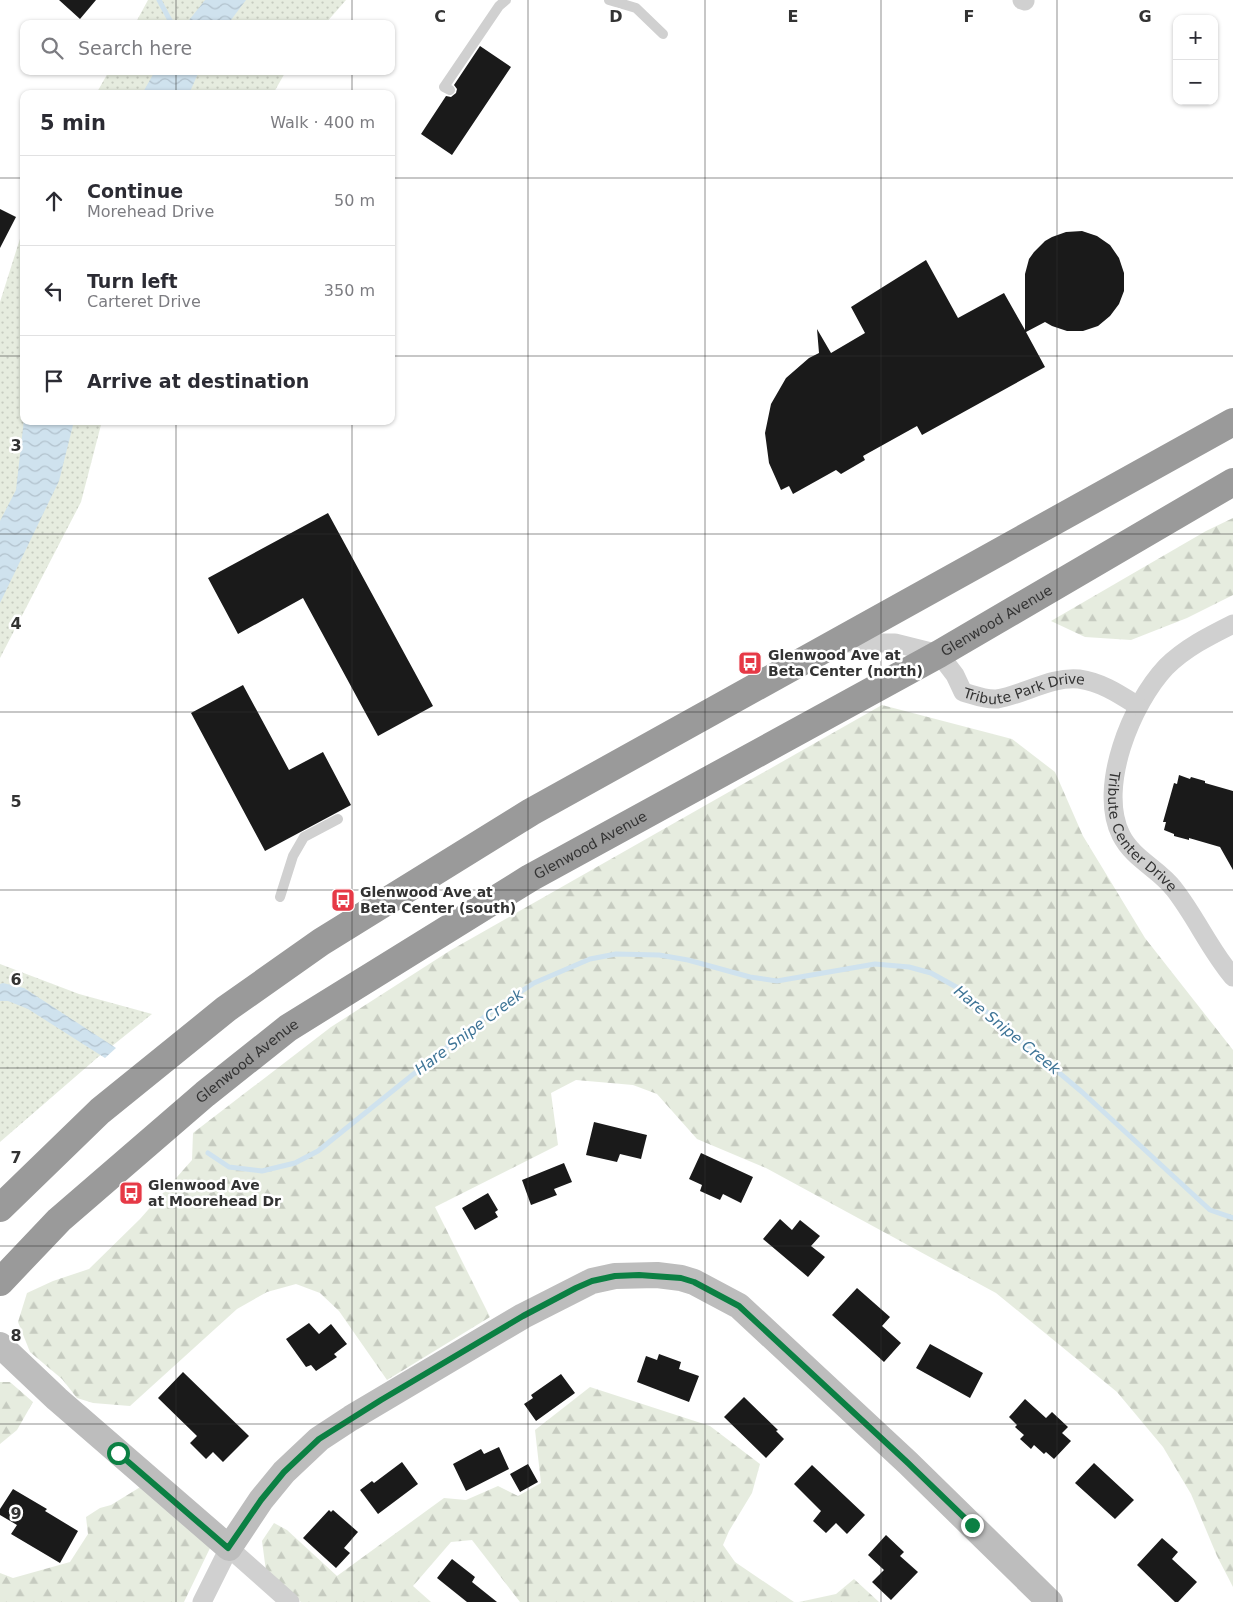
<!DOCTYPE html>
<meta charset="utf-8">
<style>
:root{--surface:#fff;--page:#f7f7f7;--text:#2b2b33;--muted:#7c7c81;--line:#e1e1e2}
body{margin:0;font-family:"DejaVu Sans",sans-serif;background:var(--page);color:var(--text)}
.controls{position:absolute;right:15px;top:15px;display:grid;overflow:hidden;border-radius:10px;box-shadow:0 1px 4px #0004}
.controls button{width:45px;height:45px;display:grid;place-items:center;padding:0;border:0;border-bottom:1px solid var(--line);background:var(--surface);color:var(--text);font:25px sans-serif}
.stop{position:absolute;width:15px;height:15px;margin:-11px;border:4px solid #0b8043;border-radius:50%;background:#fff}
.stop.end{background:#0b8043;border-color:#fff;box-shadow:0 1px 5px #0008}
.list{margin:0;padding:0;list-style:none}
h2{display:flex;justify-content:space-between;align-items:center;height:65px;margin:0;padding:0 20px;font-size:21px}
h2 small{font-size:16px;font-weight:400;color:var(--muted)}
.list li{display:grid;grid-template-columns:32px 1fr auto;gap:15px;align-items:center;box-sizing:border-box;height:90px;padding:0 20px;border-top:1px solid var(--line)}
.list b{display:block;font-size:19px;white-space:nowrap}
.list p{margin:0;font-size:16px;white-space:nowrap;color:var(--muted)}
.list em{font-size:16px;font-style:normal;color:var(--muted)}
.icon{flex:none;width:28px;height:28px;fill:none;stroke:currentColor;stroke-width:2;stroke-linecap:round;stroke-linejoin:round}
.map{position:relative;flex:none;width:1233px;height:1602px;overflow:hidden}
.search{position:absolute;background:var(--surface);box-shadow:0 1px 4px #0004;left:20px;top:20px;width:375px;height:55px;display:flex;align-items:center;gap:12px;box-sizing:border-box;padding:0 18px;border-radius:10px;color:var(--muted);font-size:19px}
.panel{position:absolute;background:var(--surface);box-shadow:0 1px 4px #0004;left:20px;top:90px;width:375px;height:335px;border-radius:10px}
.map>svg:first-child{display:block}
</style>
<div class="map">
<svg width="1233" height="1602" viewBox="0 0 1233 1602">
<defs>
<pattern id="forest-firs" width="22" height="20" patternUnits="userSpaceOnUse" patternTransform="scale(1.25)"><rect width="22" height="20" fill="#e6ecdf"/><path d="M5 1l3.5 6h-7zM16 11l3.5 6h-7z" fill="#c6cbc0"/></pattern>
<pattern id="park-dots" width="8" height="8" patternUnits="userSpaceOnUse" patternTransform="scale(1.25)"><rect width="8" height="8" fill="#e6ecdf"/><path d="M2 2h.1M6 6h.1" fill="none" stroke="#c6cbc0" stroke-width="1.8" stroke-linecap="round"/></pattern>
<pattern id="water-waves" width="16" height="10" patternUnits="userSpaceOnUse" patternTransform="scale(1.25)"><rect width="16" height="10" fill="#cfe2ee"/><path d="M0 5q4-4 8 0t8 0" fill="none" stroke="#b2c2cd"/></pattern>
</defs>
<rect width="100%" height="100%" fill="#fff"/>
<path fill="url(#forest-firs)" d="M1233 518V595L1187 618 1131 640 1085 637 1051 621 1206 531Z
M882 705 1012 739 1055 772 1083 836 1145 938 1233 1050V1587L1217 1556 1191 1494 1163 1447 1117 1392 996 1293 766 1168 697 1139 657 1094 633 1085 576 1080 551 1093 558 1145 435 1207 490 1317 387 1380 339 1311 320 1293 296 1284 267 1292 237 1309 130 1406 93 1403 77 1398 62 1379 30 1352 18 1322 27 1293 53 1281 89 1269 140 1219 192 1160 193 1133 331 1027 451 950Z
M0 1382H10L33 1402 17 1430 0 1444Z
M590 1387 710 1426 760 1464 752 1493 729 1531 723 1545 735 1562 794 1602H520L472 1540 451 1542 413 1586 431 1602H301L266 1571 262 1541 274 1523 287 1530 337 1576 444 1498 466 1500 498 1486 518 1496 541 1483 535 1430Z
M142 1486 211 1546 184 1602H0V1573L13 1578 70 1562 88 1534 86 1517 100 1508 111 1505Z
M854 1579 879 1602H799L836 1594Z"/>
<path fill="url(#park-dots)" d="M148 0H346L325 24H135Z
M109 71H286L273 94H96Z
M24 226V421H102L81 502 0 658V302Z
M0 964 79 994 152 1014 97 1058 0 1142Z"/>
<path fill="url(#water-waves)" d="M205 0H246L228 24H186Z
M155 71H199L189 94H142Z
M24 419V421H74L59 481 0 603V521L16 490Z
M3 983 24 988 116 1048 105 1058 28 1009 8 1001H0V984Z"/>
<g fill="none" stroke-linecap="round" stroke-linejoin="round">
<path stroke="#cfe2ee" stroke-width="5" d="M159 0 172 24
M208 1153 229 1167 262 1171 295 1163 318 1151 493 1010 534 983 590 959 616 954 659 955 688 960 750 977 777 981 875 964 909 967 931 973 958 988 1082 1092 1210 1210 1233 1218"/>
</g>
<path fill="#1a1a1a" d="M59 0H96L80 19Z
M480 46 511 67 452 155 421 134 446 96 451 97 456 93 457 89 454 85Z
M0 209 16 217 0 248Z
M1082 231 1097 236 1110 245 1119 258 1124 273V291L1119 304 1110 316 1098 326 1083 331H1067L1052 326 1045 322 1026 332 1045 367 922 435 917 426 863 456 865 460 841 474 836 470 793 494 789 486 781 490 769 463 765 433 771 404 786 378 809 358 819 353 817 329 831 353 865 333 851 307 926 260 958 318 1004 293 1025 330V274L1029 259 1034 252 1045 241 1052 237 1066 232Z
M328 513 433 706 378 736 303 598 238 634 208 578Z
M243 685 289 770 323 752 351 805 265 851 191 713Z
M1179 775 1190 779 1191 777 1205 781V783L1233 791V870L1220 847 1189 838V840L1174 836V834L1164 830 1166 822H1163L1174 783 1177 784Z
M594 1122 647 1135 641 1159 620 1154 617 1162 586 1155Z
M701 1153 753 1177 741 1203 723 1194 720 1200 700 1191 702 1185 689 1179Z
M564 1163 572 1182 554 1189 557 1195 531 1205 522 1180Z
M488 1193 498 1210 495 1212 498 1217 475 1230 462 1208Z
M780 1219 792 1230 800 1220 820 1236 811 1246 825 1257 808 1277 763 1239Z
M857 1288 890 1317 882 1326 901 1343 884 1362 832 1315Z
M309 1323 319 1334 331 1324 347 1344 334 1354 337 1357 316 1371 311 1365 306 1367 286 1339Z
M930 1344 983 1373 970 1398 916 1368Z
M659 1354 681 1362 679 1369 699 1376 689 1402 637 1382 646 1356 657 1360Z
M183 1372 249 1436 223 1462 213 1452 206 1459 190 1443 197 1436 158 1398Z
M561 1374 575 1393 536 1421 524 1404 533 1398 531 1395Z
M744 1397 778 1430 776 1431 784 1439 766 1458 724 1417Z
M1025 1399 1046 1418 1052 1412 1068 1427 1062 1433 1071 1441 1054 1459 1046 1452 1044 1454 1034 1445 1031 1449 1020 1439 1024 1435 1015 1427 1017 1425 1009 1417Z
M499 1447 509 1469 466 1491 453 1464 481 1449 484 1454Z
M402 1462 418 1484 378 1514 360 1490 372 1481 374 1483Z
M1094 1463 1134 1500 1115 1519 1075 1483Z
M528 1464 538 1482 520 1492 510 1474Z
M812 1465 865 1515 847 1534 836 1523 826 1533 813 1521 821 1511 794 1484Z
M13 1489 47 1509 45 1511 78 1531 60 1563 11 1534 17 1525 0 1515V1509Z
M329 1510 331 1512 333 1510 358 1532 344 1548 350 1553 336 1568 303 1538Z
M886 1535 904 1552 900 1556 918 1572 891 1600 872 1582 884 1570 868 1555Z
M1162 1538 1178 1552 1172 1559 1197 1582 1178 1602H1175L1137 1565Z
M452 1559 475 1577 472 1582 497 1602H467L437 1578Z"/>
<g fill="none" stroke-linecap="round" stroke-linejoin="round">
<path stroke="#d0d0d0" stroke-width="10" d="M609 0 636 8 663 34
M450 90 444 87 499 6 506 0
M280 897 293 856 304 837 338 819"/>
<g stroke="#d0d0d0" stroke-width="19">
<path d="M1022 0 1025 1"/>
<path id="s1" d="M1233 624C1209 636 1185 648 1166 667 1132 703 1097 787 1121 835 1133 859 1159 869 1174 889 1196 917 1210 950 1233 977"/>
<path id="s2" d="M839 643H895L939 654 955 675 963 692C974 695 985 700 997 699 1023 695 1052 676 1079 679 1101 682 1119 694 1138 706"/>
<path d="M202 1602 229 1548 290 1602"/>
</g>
<path stroke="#bdbdbd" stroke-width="26" d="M0 1345 57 1399 229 1548 261 1500 284 1472 319 1439 351 1418 523 1316 592 1281 615 1276 657 1275 681 1278 694 1282 739 1306 908 1463 1050 1602"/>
<g stroke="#9a9a9a" stroke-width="28">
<path d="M0 1208 100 1111 226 1009 321 942 531 812 1233 422"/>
<path id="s3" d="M0 1282 59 1220 205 1094 288 1028 530 878 939 654 1233 482"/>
</g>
</g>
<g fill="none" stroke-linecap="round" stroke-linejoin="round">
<path stroke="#0b8043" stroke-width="6" d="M118 1453 228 1548 261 1500 284 1472 319 1439 381 1400 523 1316 576 1288 592 1281 615 1276 639 1275 681 1278 694 1282 739 1306 908 1463 972 1525"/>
</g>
<path fill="none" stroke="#333" stroke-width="1" stroke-opacity="0.55" d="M176 0V24M352 0V24M528 0V1602M705 0V1602M881 0V1602M1057 0V1602M176 71V94M352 71V94M0 178H24M391 178H1233M0 356H24M391 356H1233M176 421V1602M352 421V1602M0 534H1233M0 712H1233M0 890H1233M0 1068H1233M0 1246H1233M0 1424H1233"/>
<defs>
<g id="bus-square" transform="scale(1.25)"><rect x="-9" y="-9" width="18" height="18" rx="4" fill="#e63946" stroke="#fff"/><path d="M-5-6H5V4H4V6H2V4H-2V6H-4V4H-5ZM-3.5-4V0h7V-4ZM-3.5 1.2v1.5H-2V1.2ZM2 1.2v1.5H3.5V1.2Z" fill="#fff"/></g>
</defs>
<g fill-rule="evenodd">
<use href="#bus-square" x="750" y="663"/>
<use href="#bus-square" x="343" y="900"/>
<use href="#bus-square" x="131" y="1193"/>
</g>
<g text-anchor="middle" stroke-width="5" stroke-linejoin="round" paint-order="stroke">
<g font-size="14" fill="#333" stroke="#fff">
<text dy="5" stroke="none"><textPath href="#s3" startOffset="1202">Glenwood Avenue</textPath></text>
<text dy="5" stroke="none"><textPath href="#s2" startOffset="210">Tribute Park Drive</textPath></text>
<text dy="5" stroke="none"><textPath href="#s1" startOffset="268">Tribute Center Drive</textPath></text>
<text dy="5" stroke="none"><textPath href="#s3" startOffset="738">Glenwood Avenue</textPath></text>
<text dy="5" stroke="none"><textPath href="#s3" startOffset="332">Glenwood Avenue</textPath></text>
</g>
<g font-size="14" font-weight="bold" fill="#333" stroke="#fff" text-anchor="start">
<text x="768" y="660">Glenwood Ave at<tspan x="768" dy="16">Beta Center (north)</tspan></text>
<text x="360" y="897">Glenwood Ave at<tspan x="360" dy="16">Beta Center (south)</tspan></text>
<text x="148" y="1190">Glenwood Ave<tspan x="148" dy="16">at Moorehead Dr</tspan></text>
</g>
<g font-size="15" font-style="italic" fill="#3f7597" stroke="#fff">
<text transform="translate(1007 1030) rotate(39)" y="5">Hare Snipe Creek</text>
<text transform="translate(469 1032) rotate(-37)" y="5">Hare Snipe Creek</text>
</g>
</g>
<g font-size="16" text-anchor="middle" font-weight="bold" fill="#333" stroke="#fff" stroke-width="5" stroke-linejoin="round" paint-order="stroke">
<text x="440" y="22">C</text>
<text x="616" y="22">D</text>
<text x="793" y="22">E</text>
<text x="969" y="22">F</text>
<text x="1145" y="22">G</text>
<text x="16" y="451">3</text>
<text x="16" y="629">4</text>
<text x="16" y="807">5</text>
<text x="16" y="985">6</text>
<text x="16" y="1163">7</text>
<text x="16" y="1341">8</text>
<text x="16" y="1519">9</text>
</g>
</svg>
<div class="controls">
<button>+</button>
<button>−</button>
</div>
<div class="stop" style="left:118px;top:1453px"></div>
<div class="stop end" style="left:972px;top:1525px"></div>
<div class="search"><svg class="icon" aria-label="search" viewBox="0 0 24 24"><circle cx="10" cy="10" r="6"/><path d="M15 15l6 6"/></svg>Search here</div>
<section class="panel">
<h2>5 min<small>Walk · 400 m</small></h2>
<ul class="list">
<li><svg class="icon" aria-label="ahead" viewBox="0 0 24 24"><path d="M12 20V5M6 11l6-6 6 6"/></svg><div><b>Continue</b><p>Morehead Drive</p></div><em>50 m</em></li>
<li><svg class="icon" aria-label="left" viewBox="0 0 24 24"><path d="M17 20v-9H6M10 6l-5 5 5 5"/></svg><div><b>Turn left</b><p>Carteret Drive</p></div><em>350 m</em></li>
<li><svg class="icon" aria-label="arrive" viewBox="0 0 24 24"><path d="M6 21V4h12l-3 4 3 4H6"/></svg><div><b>Arrive at destination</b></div></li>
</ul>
</section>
</div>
